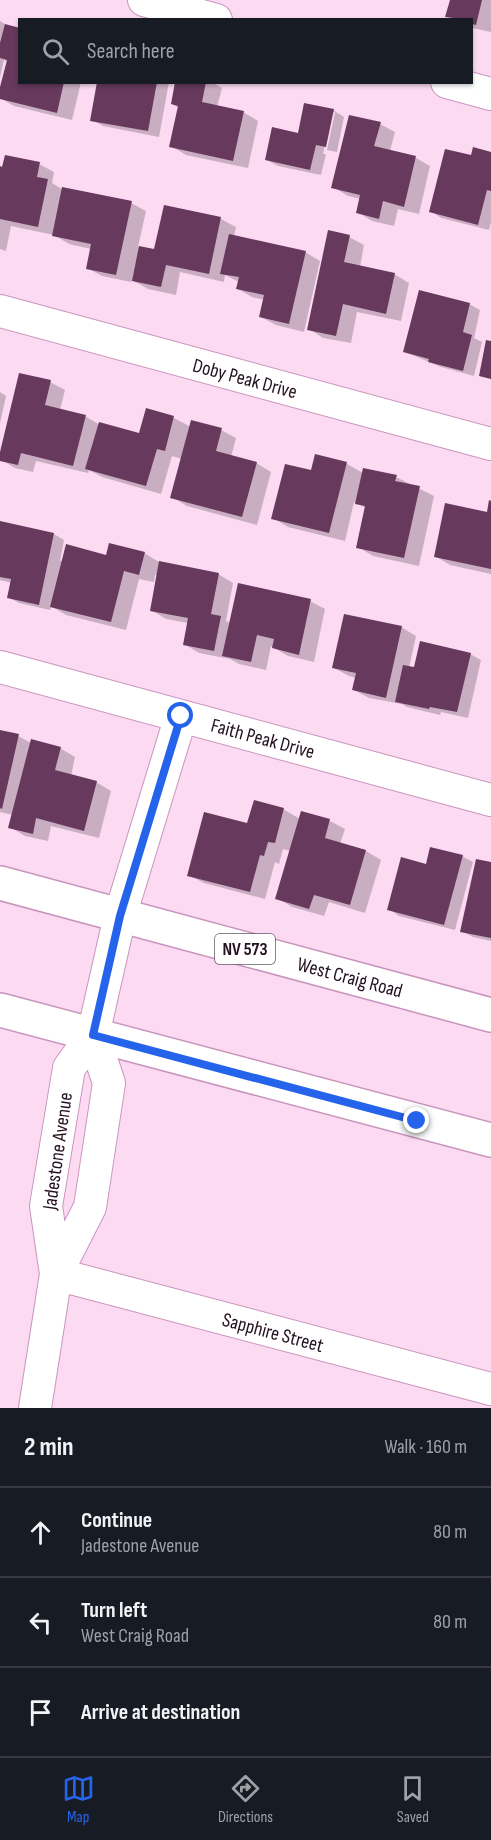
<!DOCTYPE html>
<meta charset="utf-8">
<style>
:root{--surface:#171b24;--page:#20242c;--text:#f1f3f6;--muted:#9ea1a6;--line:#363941;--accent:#2563eb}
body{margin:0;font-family:"Sofia Sans Condensed",sans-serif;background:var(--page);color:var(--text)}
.stop{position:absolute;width:18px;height:18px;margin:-14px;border:4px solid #2563eb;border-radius:50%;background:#fff}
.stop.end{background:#2563eb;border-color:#fff;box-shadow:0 2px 6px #0008}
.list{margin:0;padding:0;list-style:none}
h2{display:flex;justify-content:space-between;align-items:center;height:78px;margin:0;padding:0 24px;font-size:26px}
h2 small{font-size:20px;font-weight:400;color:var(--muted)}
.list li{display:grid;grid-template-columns:39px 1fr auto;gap:18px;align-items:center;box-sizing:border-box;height:90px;padding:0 24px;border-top:2px solid var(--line)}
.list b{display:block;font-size:22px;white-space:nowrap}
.list p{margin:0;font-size:20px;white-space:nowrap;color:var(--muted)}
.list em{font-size:20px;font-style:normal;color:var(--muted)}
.icon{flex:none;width:33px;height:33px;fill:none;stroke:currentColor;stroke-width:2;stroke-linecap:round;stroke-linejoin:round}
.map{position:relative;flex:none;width:491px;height:1408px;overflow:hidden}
.search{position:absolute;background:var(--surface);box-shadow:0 2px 4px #0004;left:18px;right:18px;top:18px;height:66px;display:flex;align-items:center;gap:15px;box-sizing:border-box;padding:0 21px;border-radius:0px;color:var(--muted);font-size:22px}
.sheet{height:348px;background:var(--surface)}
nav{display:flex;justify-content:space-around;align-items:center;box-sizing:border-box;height:84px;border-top:2px solid var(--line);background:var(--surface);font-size:16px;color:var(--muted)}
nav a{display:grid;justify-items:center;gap:3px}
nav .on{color:var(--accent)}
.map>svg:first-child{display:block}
</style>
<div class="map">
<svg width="491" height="1408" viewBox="0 0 491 1408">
<rect width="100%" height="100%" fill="#fcdaf2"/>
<path fill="#0003" d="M451 0H491V32L472 28V20H452L447 16Z
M0 21 10 27 20 82H81L72 120 14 106 0 98 8 62 4 60 0 78Z
M99 82H169L159 137 103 126 92 120Z
M177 82H212L222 88 217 107 243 112 258 121 248 168 186 155 171 146 179 108 172 104Z
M333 110 344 117 337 152 327 150 335 112H332L323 154H326L321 175 278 166 267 160Z
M380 124 395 132 390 151 416 158 430 166 419 214 398 209 394 226 372 221 358 212 361 199 348 196 333 187Z
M491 154V222L489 230 441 218 431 211 472 157Z
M39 164 54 172 52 183 62 189 131 203 146 211 138 247 156 251 165 207 221 219 236 227 234 236 305 252 320 261 304 332 276 325 261 317 265 300 252 297 238 289 239 282 225 275 224 282 180 272 176 295 148 289 132 280 131 282 102 276 87 268 91 249 69 244 54 235 11 226 6 251 0 249V168Z
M349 237 364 245 360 267 394 274 409 283 401 321 357 312 351 343 323 338 309 329Z
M469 304 480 310 474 338 482 342 474 376 441 367 405 352Z
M50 382 65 390 60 410 85 416 100 425 140 435 147 410 174 418 191 427 221 430 236 438 231 457 256 463 271 472 257 525 187 506 172 497 182 459 172 456 161 494 102 477 89 470 88 473 36 461 33 472 15 468 0 459Z
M0 392 6 396 0 423Z
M316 456 347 464 363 473 396 477 434 496 419 566 373 556 358 547 366 508 354 502 345 541 288 527 273 518 313 472Z
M491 502V574L450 565 435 556 488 514Z
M0 522 54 534 64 540 60 561 144 553 159 562 218 574 233 583 226 621 231 623 310 601 325 609 314 662 288 656 271 646 266 670 239 664 230 659 199 653 184 644 188 623 166 619 151 610 158 575H155L154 582 139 579 126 630 66 615 51 606 50 610 19 603 8 597 12 583 0 580Z
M401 627 416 636 409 668 415 669 470 654 481 660 468 718 441 712 440 715 407 707 402 704 369 698 354 690 356 678 349 676 334 668Z
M0 732 18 736 31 743 60 748 75 757 71 776 96 782 111 791 99 838 51 826 48 841 25 836 10 827 13 815 0 812Z
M283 809 300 819 302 813 330 821 345 829 340 844 366 851 381 860 365 913 329 902 324 916 292 907 277 898 291 851 283 849 279 864 275 862 265 899 204 883 189 875 249 825Z
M462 856 473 862 455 930 399 916 389 909 427 866Z
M491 864V941L473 937 462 931Z"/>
<path fill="#67395d" d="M450 0H482L476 25 472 24V20L445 17Z
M5 24 20 28V82H64L57 113 0 99V87L7 60 0 58V43Z
M97 82H157L148 131 90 121Z
M175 82H206L202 102 244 111 233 161 169 147 178 106 171 104Z
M304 103 334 109 326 147 316 145 310 170 265 160 272 127 298 133Z
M349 115 381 122 374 146 416 156 404 207 383 201 379 219 356 213 360 195 331 188Z
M473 147 491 152V191L487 190 478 225 429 212 445 149 471 155Z
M5 155 40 162 37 177 48 179 38 227 0 219V166L2 167Z
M62 187 132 201 116 275 86 269 91 244 52 236Z
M164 205 221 217 209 274 166 265 161 287 132 281 139 246 154 249Z
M328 230 350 235 344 262 395 273 386 314 343 304 336 336 307 330Z
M229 234 306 251 289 324 259 317 264 295 236 289 239 277 220 274Z
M419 290 470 303 463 332 472 335 463 371 428 362 429 359 403 352Z
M486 340 491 341V379L479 376Z
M19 373 51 380 45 405 86 415 73 466 21 453 18 465 0 461V452Z
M146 408 174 416 165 451 157 449 146 486 85 469 99 422 139 433Z
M191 420 222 428 216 451 257 462 242 517 170 498Z
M315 454 347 462 329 533 271 519 285 464 311 470Z
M363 468 397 475 395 481 420 486 404 558 356 548 365 506 355 504Z
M489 500 491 501V569L434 557 445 503 487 512Z
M0 521 54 533 39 605 7 598 11 579 0 577Z
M109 543 145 552 139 575 124 571 111 622 50 607 66 544 106 555Z
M159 561 219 573 211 614 221 616 214 651 183 645 188 618 150 611Z
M238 583 311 599 299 655 272 648 274 639 257 635 251 662 222 656Z
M344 614 402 626 386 698 352 690 356 673 332 668Z
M420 641 471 653 457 712 430 707 429 709 395 702 403 665 414 667Z
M0 730 19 734 2 809 0 808Z
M31 739 61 747 55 770 97 781 84 831 36 818 33 834 8 828Z
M254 800 284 808 275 843 268 842 264 856 260 855 250 892 187 876 204 812 247 823Z
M301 811 330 819 325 838 366 850 350 905 314 895 309 909 275 899Z
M430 847 463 855 444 925 387 910 401 857 426 864Z
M476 859 491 862V938L460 932Z"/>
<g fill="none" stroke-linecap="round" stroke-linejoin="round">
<g stroke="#ca95bd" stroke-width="34">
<path id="minor" d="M144 0 216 20
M447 82 491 94
M0 311 491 444
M0 667 491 800
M56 1274 491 1389
M56 1274 90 1207 109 1083 93 1035
M35 1408 56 1274 46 1206 69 1068 93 1035 120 916 181 716"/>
</g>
<g stroke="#ca95bd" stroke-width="36">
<path id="primary" d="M0 883 491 1015
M0 1010 491 1140"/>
</g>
<use href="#minor" stroke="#fff" stroke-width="32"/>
<use href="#primary" stroke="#fff" stroke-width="33"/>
</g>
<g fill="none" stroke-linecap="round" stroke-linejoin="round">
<path stroke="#2563eb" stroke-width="8" d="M181 716 120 916 93 1035 417 1121"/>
</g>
<g text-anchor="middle" stroke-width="6" stroke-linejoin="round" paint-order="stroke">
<rect fill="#fff" stroke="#665964" stroke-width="1.5" x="215" y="934" width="60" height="30" rx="4.5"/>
<g font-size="18" font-weight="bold" fill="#251221">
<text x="245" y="955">NV 573</text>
</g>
<g font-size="20" fill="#251221" stroke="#fff">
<text transform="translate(245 378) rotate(15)" y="7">Doby Peak Drive</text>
<text transform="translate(263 738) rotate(15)" y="7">Faith Peak Drive</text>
<text transform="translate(350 977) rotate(15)" y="7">West Craig Road</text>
<text transform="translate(57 1151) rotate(-82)" y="7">Jadestone Avenue</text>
<text transform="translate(273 1332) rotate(15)" y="7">Sapphire Street</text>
</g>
</g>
</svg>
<div class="stop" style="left:181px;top:716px"></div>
<div class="stop end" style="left:417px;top:1121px"></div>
<div class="search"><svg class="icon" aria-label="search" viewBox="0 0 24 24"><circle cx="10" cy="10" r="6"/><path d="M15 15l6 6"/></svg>Search here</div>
</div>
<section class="sheet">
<h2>2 min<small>Walk · 160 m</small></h2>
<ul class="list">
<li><svg class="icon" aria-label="ahead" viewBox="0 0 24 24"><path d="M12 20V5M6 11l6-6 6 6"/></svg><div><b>Continue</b><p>Jadestone Avenue</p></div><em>80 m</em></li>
<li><svg class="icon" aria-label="left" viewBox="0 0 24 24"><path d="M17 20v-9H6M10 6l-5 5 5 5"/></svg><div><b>Turn left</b><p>West Craig Road</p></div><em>80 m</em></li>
<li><svg class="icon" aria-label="arrive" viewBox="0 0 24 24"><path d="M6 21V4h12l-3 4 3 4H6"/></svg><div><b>Arrive at destination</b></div></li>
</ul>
</section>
<nav>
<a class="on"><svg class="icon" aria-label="map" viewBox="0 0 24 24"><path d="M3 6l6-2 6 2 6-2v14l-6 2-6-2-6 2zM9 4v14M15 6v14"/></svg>Map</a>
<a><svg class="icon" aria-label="directions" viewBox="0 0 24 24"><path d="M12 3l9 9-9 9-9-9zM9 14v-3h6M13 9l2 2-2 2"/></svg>Directions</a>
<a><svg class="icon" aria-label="saved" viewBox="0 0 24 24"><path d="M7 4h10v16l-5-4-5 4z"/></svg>Saved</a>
</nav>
